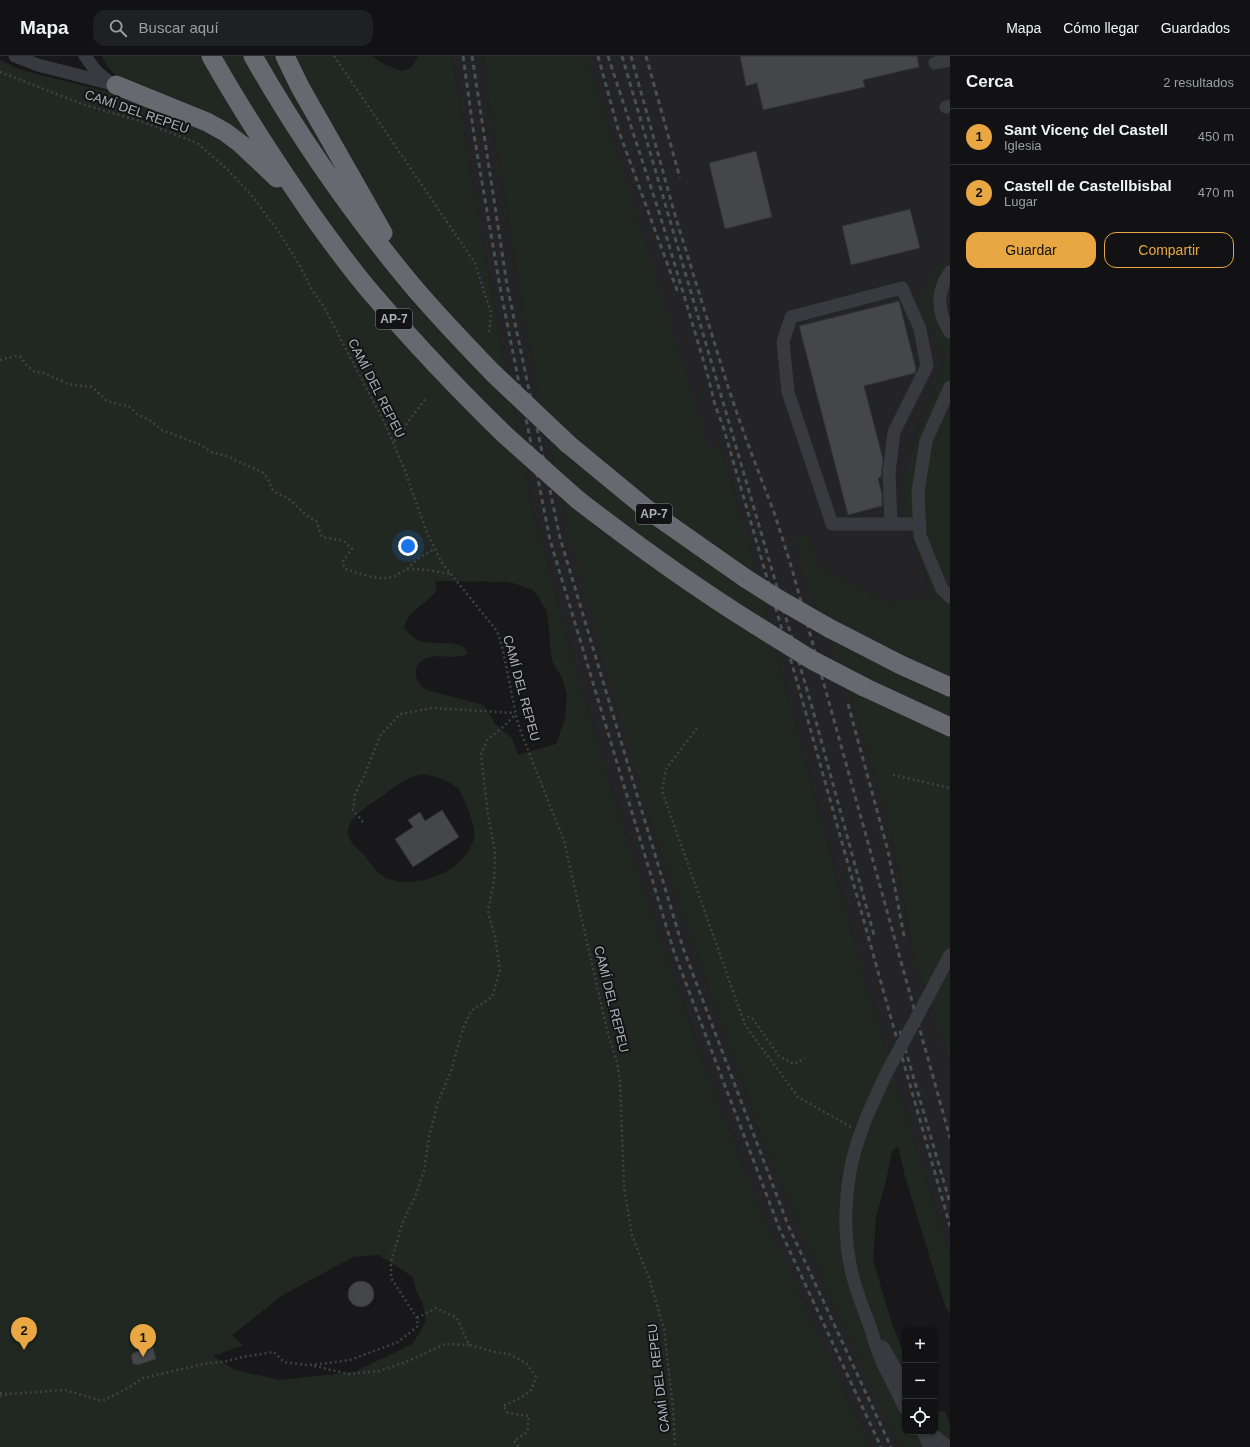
<!DOCTYPE html>
<html lang="es">
<meta charset="utf-8">
<style>
:root{--surface:#121214;--page:#1f2022;--text:#f1f3f6;--muted:#9c9ea0;--line:#313234;--accent:#e8a742}
body{margin:0;font-family:Arial,sans-serif;background:var(--page);color:var(--text)}
.controls{position:absolute;right:12px;bottom:12px;display:grid;overflow:hidden;border-radius:8px;box-shadow:0 1px 3px #0004}
.controls button{width:36px;height:36px;display:grid;place-items:center;padding:0;border:0;border-bottom:1px solid var(--line);background:var(--surface);color:var(--text);font:20px sans-serif}
.you{position:absolute;left:408px;top:490px;width:14px;height:14px;margin:-10px;border:3px solid #fff;border-radius:50%;background:#1a73e8;box-shadow:0 0 0 6px #1a73e833}
.badge{display:grid;place-items:center;width:26px;height:26px;border-radius:50%;background:var(--accent);color:#111;font-size:13px;font-weight:700}
.pin{position:absolute;translate:-50% -33px;filter:drop-shadow(0 1px 2px #0008)}
.pin::after{content:'';position:absolute;top:21px;width:14px;height:12px;background:inherit;clip-path:polygon(0 0,100% 0,50% 100%)}
.list{margin:0;padding:0;list-style:none}
h2{display:flex;justify-content:space-between;align-items:center;height:52px;margin:0;padding:0 16px;font-size:17px}
h2 small{font-size:13px;font-weight:400;color:var(--muted)}
.list li{display:grid;grid-template-columns:26px 1fr auto;gap:12px;align-items:center;box-sizing:border-box;height:56px;padding:0 16px;border-top:1px solid var(--line)}
.list b{display:block;font-size:15px;white-space:nowrap}
.list p{margin:0;font-size:13px;white-space:nowrap;color:var(--muted)}
.list em{font-size:13px;font-style:normal;color:var(--muted)}
.actions{display:flex;gap:8px;padding:12px 16px}
.actions a{flex:1;padding:9px 0;border:1px solid var(--accent);border-radius:12px;text-align:center;font-size:14px;color:var(--accent)}
.actions .main{background:var(--accent);color:#111}
.icon{flex:none;width:22px;height:22px;fill:none;stroke:currentColor;stroke-width:2;stroke-linecap:round;stroke-linejoin:round}
.map{position:relative;flex:none;width:950px;height:1391px;overflow:hidden}
header{display:flex;align-items:center;gap:24px;box-sizing:border-box;height:56px;padding:0 20px;background:var(--surface);border-bottom:1px solid var(--line)}
header strong{font-size:19px}
nav{display:flex;gap:22px;margin-inline-start:auto;font-size:14px}
.search{width:280px;height:36px;background:var(--page);display:flex;align-items:center;gap:10px;box-sizing:border-box;padding:0 14px;border-radius:12px;color:var(--muted);font-size:15px}
main{display:flex}
aside{flex:1;background:var(--surface)}
.map>svg:first-child{display:block}
</style>
<header>
<strong>Mapa</strong>
<div class="search"><svg class="icon" aria-label="search" viewBox="0 0 24 24"><circle cx="10" cy="10" r="6"/><path d="M15 15l6 6"/></svg>Buscar aquí</div>
<nav><a>Mapa</a><a>Cómo llegar</a><a>Guardados</a></nav>
</header>
<main>
<div class="map">
<svg width="950" height="1391" viewBox="0 0 950 1391">
<rect width="100%" height="100%" fill="#18181a"/>
<path fill="#242427" d="M452 0H484L489 47 528 284 565 461 658 788 760 1077 828 1237 900 1391H871L837 1321 752 1134 702 1003 626 781 573 604 531 446 480 173Z
M587 0H950V200L945 203 931 274 946 302 913 391 905 464 934 541 885 546 818 509 808 478 851 641 888 764 916 909 937 963 950 1008V1200L863 918 788 641 749 487 721 391 709 395Z"/>
<path fill="#202821" fill-rule="evenodd" d="M102 0H372L384 8 402 15 411 12 418 0H452L480 173 531 446 573 604 626 781 702 1003 752 1134 837 1321 871 1391H0V4L21 14 126 40 130 28C116 20 108 15 102 0ZM435 525 510 526 533 534 538 541 547 555 551 598 553 607 562 622 567 639 565 663 556 688 518 699 512 682 495 668 484 649 427 634C414 628 411 609 425 603 438 597 453 604 468 598 466 595 465 592 462 590 457 587 452 588 447 587 429 587 413 588 404 571 412 550 426 549 437 534ZM422 718C436 720 448 725 459 733 464 743 477 771 474 782 466 814 422 832 392 824 378 820 373 811 365 800 361 795 354 791 351 785 341 768 360 756 372 747 388 737 402 722 422 718ZM379 1199 413 1221 416 1235 422 1245 426 1264 421 1275 412 1288 354 1316 280 1324 235 1314 213 1300 243 1289 232 1279 283 1239 353 1201Z
M484 0H587L709 394 721 391 749 487 788 641 863 918 950 1200V1258L946 1252 936 1222 905 1120 898 1090 892 1095 886 1125 876 1161 873 1204 892 1268 905 1301V1376H935V1356L945 1355 950 1369V1391H900L828 1237 760 1077 658 788 609 621 565 461 528 284 489 47Z
M950 200V1008L937 963 916 909 888 764 851 641 803 514 797 481 808 478 818 509 885 546 934 541 905 463V425L913 391 946 302 931 274 921 244 928 223 945 203Z"/>
<path fill="#45464a" stroke="#323236" d="M740 0H917L919 11 863 24 865 31 763 54 757 27 746 30Z
M756 95 772 161 725 173 709 107Z
M910 153 920 192 851 209 842 170Z
M899 245 916 313 915 317 864 330 883 403 881 421 878 422 882 438V450L848 459 799 270Z
M442 754 459 781 413 811 395 783 413 771 408 764 420 756 425 765Z
M348 1238a13 13 0 1 1 26 0a13 13 0 1 1-26 0Z
M153 1291 156 1303 138 1309 133 1308 131 1300 133 1297Z"/>
<g fill="none" stroke-linecap="round" stroke-linejoin="round">
<path stroke="#3f4146" stroke-width="2.5" stroke-dasharray="2 3" stroke-linecap="butt" d="M334 0 475 207 491 257 489 278
M0 16 85 49 140 65 197 87 228 114 252 140 281 179 300 210 312 234 324 251 386 370 405 415 427 477 442 507 497 575 502 590 517 664 522 679 564 785 607 974 617 1006 620 1024 624 1131 632 1179 650 1225 664 1273 673 1352 675 1391
M0 304 15 300 21 301 27 310 35 316 44 317 68 328 92 331 107 345 130 351 137 358 151 365 162 374 201 389 211 396 224 399 264 417 269 425 272 433 278 438 287 441 307 460 316 465 322 481 344 485 352 493 343 505 344 512C354 517 381 525 392 521 397 520 401 515 406 514 416 511 439 516 450 518
M394 385 426 342
M407 513 420 501 435 493
M697 672 666 713 662 735 745 969 798 1041 851 1071
M893 719 950 732
M363 766 353 754 355 738 363 723 380 680 400 658 432 652 515 657
M743 964 748 961 753 963 779 1000 794 1008 805 1002
M417 1262 436 1252 457 1262 469 1289 495 1296 509 1298 526 1307 536 1321 531 1334 522 1341 503 1350 508 1357 529 1360 527 1376 514 1385 519 1391
M314 1310 349 1318 379 1315 406 1306 445 1288 469 1289
M0 1337 9 1338 65 1334 102 1345 123 1335 143 1322 203 1308 228 1305 242 1301 274 1296 284 1306 305 1309 321 1308 350 1304 398 1286 418 1270 417 1262 391 1222V1206L402 1168 415 1141 424 1115 429 1081 438 1046 451 1015 463 973 471 955 492 941 500 914 495 881 488 855 494 825 495 795 488 759 481 698 487 684 503 671 516 658
M0 1340 7 1339"/>
<path stroke="#393a3f" stroke-width="13" d="M15 0 38 9 116 29
M85 0 96 15 108 25
M935 7 950 4
M946 51 950 50
M950 216C936 235 937 257 950 276
M950 331 926 385 918 436 920 480 942 533 950 541
M891 468 889 417 894 376 927 310 920 273 902 232 791 261 783 286 788 336 832 468H920
M925 946 950 899
M887 1016C872 1048 856 1081 850 1116 844 1152 844 1190 854 1225 858 1240 864 1254 869 1268 873 1279 876 1292 881 1303 888 1319 897 1335 905 1352
M883 1291 905 1330
M923 1376 930 1391
M932 1378 948 1391"/>
<path stroke="#66696f" stroke-width="19" d="M211 0C242 55 276 107 312 159 332 187 352 215 375 241 416 289 459 334 504 378
M253 0C299 81 352 157 411 228 437 259 465 288 493 317
M285 0 300 31 383 177
M116 29 207 66 225 76 241 88 277 122
M568 388 648 454 745 522
M578 444C635 488 693 530 754 568
M829 572 901 609 950 631
M864 631 950 671"/>
<path stroke="#4c4f54" stroke-width="3" stroke-dasharray="5 4" stroke-linecap="butt" d="M463 0 474 79 500 231 550 484 674 896 780 1174 881 1391
M472 0 507 229 560 482 683 892 788 1169 891 1391
M598 0 618 73 678 237
M608 0 660 159 708 320 715 349 723 370 800 636 889 955 950 1170
M622 0 812 651 874 879
M631 0 675 159 729 334 746 383 775 459 792 513 950 1082
M646 0 680 122
M848 648 888 795 904 880
M900 975 950 1147"/>
<path stroke="#393a3f" stroke-width="13" d="M887 1016 925 946"/>
<path stroke="#66696f" stroke-width="19" d="M493 317 568 388
M504 378 578 444
M745 522 775 541 829 572
M754 568 812 604 864 631"/>
</g>
<g text-anchor="middle" stroke-width="4" stroke-linejoin="round" paint-order="stroke">
<g fill="#131315" stroke="#7d8188" stroke-width="1">
<rect x="376" y="253" width="36" height="20" rx="3"/>
<rect x="636" y="448" width="36" height="20" rx="3"/>
</g>
<g font-size="12" font-weight="bold" fill="#abb0b9">
<text x="394" y="267">AP-7</text>
<text x="654" y="462">AP-7</text>
</g>
<g font-size="13" fill="#abb0b9" stroke="#131315">
<text transform="translate(137 55) rotate(19)" y="5">CAMÍ DEL REPEU</text>
<text transform="translate(377 332) rotate(63)" y="5">CAMÍ DEL REPEU</text>
<text transform="translate(522 632) rotate(75)" y="5">CAMÍ DEL REPEU</text>
<text transform="translate(612 943) rotate(76)" y="5">CAMÍ DEL REPEU</text>
<text transform="translate(658 1322) rotate(-97)" y="5">CAMÍ DEL REPEU</text>
</g>
</g>
</svg>
<div class="controls">
<button>+</button>
<button>−</button>
<button><svg class="icon" aria-label="locate" viewBox="0 0 24 24"><circle cx="12" cy="12" r="6"/><path d="M12 2v4M12 18v4M2 12h4M18 12h4"/></svg></button>
</div>
<div class="you"></div>
<div class="pin badge" style="left:143px;top:1301px">1</div>
<div class="pin badge" style="left:24px;top:1294px">2</div>
</div>
<aside>
<h2>Cerca<small>2 resultados</small></h2>
<ul class="list">
<li><span class="badge">1</span><div><b>Sant Vicenç del Castell</b><p>Iglesia</p></div><em>450 m</em></li>
<li><span class="badge">2</span><div><b>Castell de Castellbisbal</b><p>Lugar</p></div><em>470 m</em></li>
</ul>
<div class="actions"><a class="main">Guardar</a><a>Compartir</a></div>
</aside>
</main>
